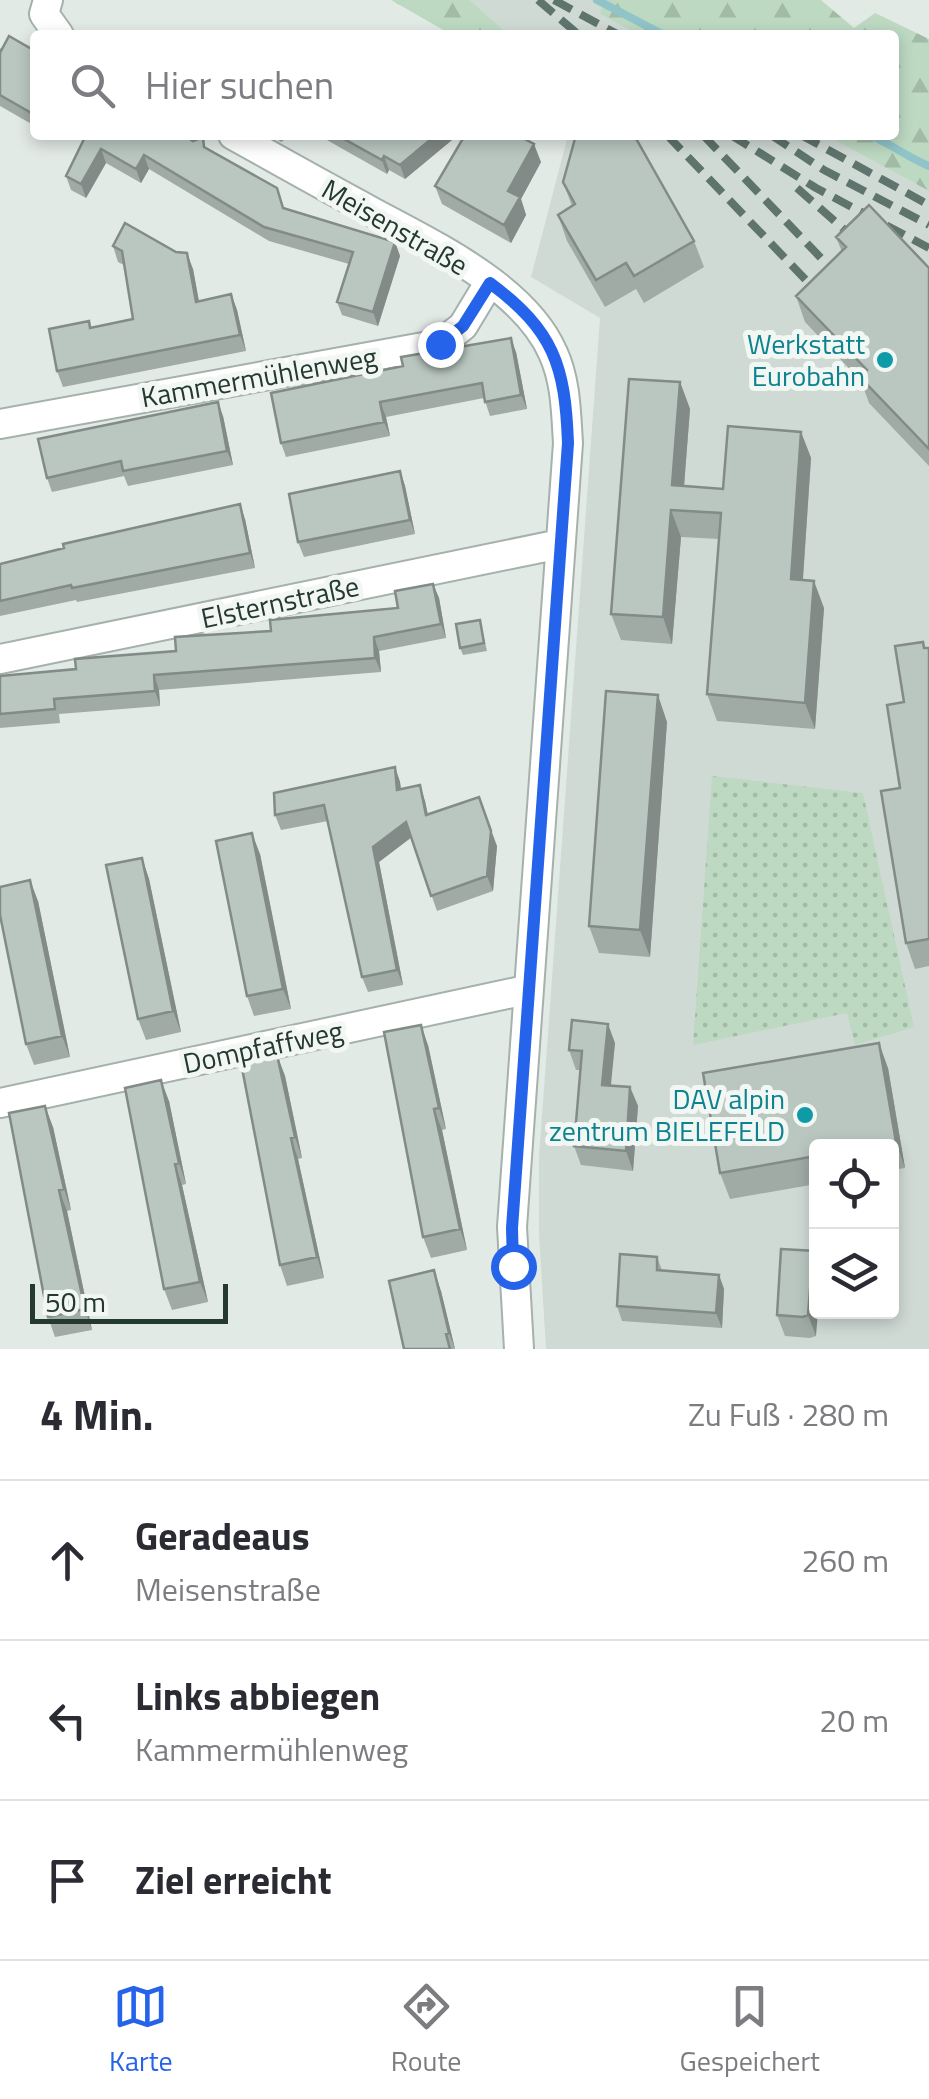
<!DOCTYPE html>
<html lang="de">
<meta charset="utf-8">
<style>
:root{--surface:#fff;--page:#f2f2f3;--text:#2b2b33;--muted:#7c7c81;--line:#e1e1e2;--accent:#2563eb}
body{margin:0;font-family:"Titillium Web",sans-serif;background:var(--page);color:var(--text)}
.controls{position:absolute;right:30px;bottom:30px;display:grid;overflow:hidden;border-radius:10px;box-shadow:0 5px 15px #0003}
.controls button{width:90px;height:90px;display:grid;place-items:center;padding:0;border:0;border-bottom:2px solid var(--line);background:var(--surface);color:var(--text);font:50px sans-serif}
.scale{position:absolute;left:30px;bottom:25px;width:198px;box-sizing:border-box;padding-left:10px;border:5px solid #243932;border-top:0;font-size:28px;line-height:35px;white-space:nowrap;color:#243932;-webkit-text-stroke:8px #f2f7f4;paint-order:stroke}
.stop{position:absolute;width:30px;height:30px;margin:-22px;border:8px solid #2563eb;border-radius:50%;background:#fff}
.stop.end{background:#2563eb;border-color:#fff;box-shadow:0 2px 10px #0008}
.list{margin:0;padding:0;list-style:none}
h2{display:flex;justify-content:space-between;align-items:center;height:130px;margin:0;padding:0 40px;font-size:42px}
h2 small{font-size:32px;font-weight:400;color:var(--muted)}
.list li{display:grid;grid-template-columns:65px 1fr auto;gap:30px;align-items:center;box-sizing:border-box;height:160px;padding:0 40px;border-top:2px solid var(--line)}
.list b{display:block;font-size:38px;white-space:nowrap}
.list p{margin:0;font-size:32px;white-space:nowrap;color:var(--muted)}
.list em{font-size:32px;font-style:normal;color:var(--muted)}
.icon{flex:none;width:55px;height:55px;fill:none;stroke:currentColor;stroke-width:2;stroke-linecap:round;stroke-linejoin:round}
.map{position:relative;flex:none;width:929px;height:1349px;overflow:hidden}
.search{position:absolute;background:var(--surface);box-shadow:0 5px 15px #0003;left:30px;right:30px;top:30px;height:110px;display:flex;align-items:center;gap:25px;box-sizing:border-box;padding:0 35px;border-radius:10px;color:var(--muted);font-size:38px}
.sheet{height:610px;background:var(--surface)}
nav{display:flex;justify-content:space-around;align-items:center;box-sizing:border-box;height:140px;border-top:2px solid var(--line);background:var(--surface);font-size:28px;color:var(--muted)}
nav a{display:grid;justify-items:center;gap:5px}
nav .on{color:var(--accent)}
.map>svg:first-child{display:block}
</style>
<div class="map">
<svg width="929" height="1349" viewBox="0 0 929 1349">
<defs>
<pattern id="green-dots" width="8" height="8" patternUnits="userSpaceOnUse" patternTransform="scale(2.5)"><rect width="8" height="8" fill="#bdd9c2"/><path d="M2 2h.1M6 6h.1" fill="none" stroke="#a2bba7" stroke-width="1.8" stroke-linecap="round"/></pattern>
<pattern id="forest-firs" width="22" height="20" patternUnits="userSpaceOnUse" patternTransform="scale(2.5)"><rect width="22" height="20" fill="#bdd9c2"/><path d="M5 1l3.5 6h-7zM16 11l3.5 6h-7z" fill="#a2bba7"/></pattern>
</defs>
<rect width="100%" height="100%" fill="#e2eae6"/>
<path fill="#d0dad5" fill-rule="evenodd" d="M470 0H604L601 14 639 35H509Z
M568 135H825L929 191V1349H546L539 1234V1157L600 318 531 277ZM816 1146H892V1312H816Z"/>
<path fill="url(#green-dots)" d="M712 776 863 793 914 1027 855 1045 847 1013 693 1045Z"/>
<path fill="url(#forest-firs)" d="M391 0H470L509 35H452Z
M604 0H821L854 28 875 13 929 39V191L825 135H894V35H639L600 14Z"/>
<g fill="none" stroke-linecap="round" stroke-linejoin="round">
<path stroke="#90c4c9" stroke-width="8" d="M597 0 664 35
M870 135C891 144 907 157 929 166"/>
<g stroke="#a5b1ac" stroke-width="32">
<path id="street" d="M48 0 44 14 59 35
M233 135C278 160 322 185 367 209 429 243 524 286 553 353 566 381 566 413 568 443L512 1227 519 1349
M0 424 440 344 463 326 489 283
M0 659 560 544
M0 1103 526 990"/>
</g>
<use href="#street" stroke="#fff" stroke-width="28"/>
<path stroke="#5e746d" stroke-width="8" stroke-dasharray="20 10" stroke-linecap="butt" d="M538 0 579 35
M554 0 619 35
M667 135 827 302
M703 135 846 284
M731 135 816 188 929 248
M771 135 824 170 929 225
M801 135 929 205
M797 188 864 247"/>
</g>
<path fill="#a0aba6" d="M0 50 35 51V126L0 106Z
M86 135 207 148 284 208 395 242 400 256 378 326 342 315 337 302 349 264 269 241 149 169 141 183 106 163 86 198 71 190 66 176Z
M276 135H293L281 142 278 140Z
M318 135H458L405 179 389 170 387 174Z
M530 142 541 162 521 199 526 215 511 243 442 204 435 186Z
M563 182 694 241 704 267 644 303 636 289 605 307 567 241 558 215 572 206Z
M836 237 929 268V466L869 403 861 381 805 322 796 296 842 252Z
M113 246 193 269 199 302 231 294 237 310 246 351 63 387 57 371 89 321 92 328 133 319 124 265 118 262Z
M516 352 527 409 490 416 484 398 386 417 390 436 286 457 281 443 271 393Z
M680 382 690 409 684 486 723 489 801 432 811 458 803 580 824 608 815 729 717 721 707 694 719 539 681 537 672 644 621 640 611 614Z
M223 416 233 465 128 486 124 476 52 492 47 478Z
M400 471 405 486 415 534 304 557 298 542Z
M245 519 255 568 77 602 76 600 0 616V564Z
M433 584 439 598 446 638 379 651 381 672 159 690 160 706 59 714 60 723 0 728V676L76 669 398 608Z
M480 620 487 651 463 655 460 648Z
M923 642 925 648H929V966L915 969 906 943 900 788 904 702Z
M667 722 650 957 599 953 589 926Z
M395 767 400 782 401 790 425 801 428 815 497 846 493 891 437 911 411 837 379 862 403 985 368 992 362 977 328 821 281 830 275 815Z
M260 854 291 1009 254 1016 247 996Z
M142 858 149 879 181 1032 146 1040 138 1019Z
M38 901 70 1057 34 1065 26 1044Z
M615 1043 610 1086 630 1087 638 1106 633 1171 581 1165 574 1146 581 1070H576L569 1050Z
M428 1045 446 1129 442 1130 467 1250 431 1258 423 1237Z
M277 1055 285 1076 302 1158 298 1159 324 1278 287 1286 280 1265Z
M888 1068 905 1168 892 1170V1146H816V1184L730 1199 720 1173Z
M169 1101 186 1184 182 1185 208 1302 172 1310 164 1289Z
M53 1127 71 1210 67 1211 92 1330 55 1337 48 1317Z
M816 1251V1336L810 1338 785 1336 777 1315Z
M657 1257 662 1270 719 1275 724 1289 722 1328 622 1321 617 1306Z
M441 1291 455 1349H404Z"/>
<path fill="#828b87" d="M436 135H458L405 179 400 165Z
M534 144 541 162 521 199 526 215 511 243 504 225 508 191Z
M101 149 106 163 86 198 81 184Z
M144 155 149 169 141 183 136 169Z
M384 156 389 170 387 174 382 160Z
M395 242 400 256 378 326 373 312Z
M187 253 193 269 202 318 196 302Z
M231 294 237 310 246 351 240 335Z
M511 338 516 352 527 409 521 395Z
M680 382 690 409 682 512 672 485Z
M218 402 223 416 233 465 227 451Z
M380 402 386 417 390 436 384 422Z
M801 432 811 458 801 606 791 579Z
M400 471 405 486 415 534 410 520Z
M240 504 245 519 255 568 250 553Z
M671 510 681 537 672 644 663 617Z
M814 581 824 608 815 729 805 703Z
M433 584 439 598 446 638 441 624Z
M374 637 379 651 381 672 375 658Z
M154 675 159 690 160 706 155 691Z
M658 695 667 722 650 957 640 930Z
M395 767 400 782 403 806 397 790Z
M420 785 425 801 431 830 426 815Z
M479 797 497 846 493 891 487 876Z
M406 822 412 837 379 862 403 985 397 970 373 847Z
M252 833 260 854 291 1009 283 989Z
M142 858 149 879 181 1032 173 1011Z
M30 880 38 901 70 1057 62 1036Z
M608 1024 615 1043 609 1105 602 1085Z
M421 1025 428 1045 446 1129 439 1108Z
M879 1043 888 1068 905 1168 896 1142Z
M277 1055 285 1076 302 1158 295 1137Z
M161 1080 169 1101 186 1184 179 1163Z
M630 1087 638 1106 633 1171 626 1151Z
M45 1106 53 1127 71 1210 64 1189Z
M434 1109 442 1130 467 1250 460 1229Z
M291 1138 298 1159 324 1278 317 1257Z
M175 1164 182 1185 208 1302 200 1282Z
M59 1190 67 1211 92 1330 85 1309Z
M434 1270 441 1291 455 1349 449 1333Z
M719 1275 724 1289 722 1328 716 1313Z
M811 1278 816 1292V1312H818L816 1336 808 1315Z"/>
<path fill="#bac7c1" stroke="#828b87" stroke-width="2.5" d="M9 36 35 51V115L0 95V50L1 51Z
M86 135H183L193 141 203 137 204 147 277 188 283 208 395 242 373 312 337 302 353 252 264 227 144 155 136 169 101 149 81 184 66 176Z
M337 135H436L400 165 384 156 382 160Z
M465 135H522L521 137 534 144 508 191 520 197 504 225 435 186Z
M576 135H634L694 241 634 276 626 263 596 280 558 215 575 204 563 182Z
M869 205 929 268V449L860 377 867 370 796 296 846 247 836 237Z
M125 223 176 252 187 253 196 302 231 294 240 335 57 371 49 329 89 321 90 328 133 319 122 251 113 246Z
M511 338 521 395 485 402 482 383 380 402 384 422 281 443 271 393 403 366 401 357Z
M629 379 680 382 672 485 723 489 728 426 801 432 791 579 814 581 805 703 707 694 721 513 671 510 663 617 611 614Z
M218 402 227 451 123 471 121 461 47 478 38 439Z
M400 471 410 520 298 542 289 494Z
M240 504 250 553 72 588 71 585 0 601V564L64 548 63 544Z
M433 584 441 624 374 637 375 658 154 675 155 691 54 699 55 709 0 714V676L76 669 75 659 176 651 175 637 271 631 270 620 398 608 395 591Z
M480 620 484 643 460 648 456 624Z
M923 642 924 648H929V939L906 943 881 791 900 788 887 705 904 702 895 646Z
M606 691 658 695 640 930 589 926Z
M395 767 397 790 420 785 426 815 479 797 491 831 487 876 431 896 406 822 373 847 397 970 362 977 324 805 275 815 274 793Z
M252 833 283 989 247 996 216 841Z
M142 858 173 1011 138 1019 106 865Z
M30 880 62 1036 26 1044 0 915V887Z
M572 1020 608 1024 602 1085 630 1087 626 1151 574 1146 582 1051 569 1050Z
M421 1025 439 1108 434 1109 460 1229 423 1237 384 1032Z
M879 1043 896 1142 873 1146H816V1156L720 1173 703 1073Z
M277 1055 295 1137 291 1138 317 1257 280 1265 241 1063Z
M161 1080 179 1163 175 1164 200 1282 164 1289 125 1088Z
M45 1106 64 1189 59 1190 85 1309 48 1317 9 1113Z
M781 1249 816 1251V1278H811L808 1315 803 1317 777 1315Z
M620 1254 657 1257V1270L719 1275 716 1313 617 1306Z
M434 1270 449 1333 446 1334 450 1349H404L389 1281Z"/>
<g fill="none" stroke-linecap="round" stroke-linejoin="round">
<path stroke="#2563eb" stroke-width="12" d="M440 344 463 326 490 283C554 331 565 365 568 443L512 1228 513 1266"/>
</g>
<g fill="#0f9aa8" stroke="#f2f7f4" stroke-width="4">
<circle cx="885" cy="360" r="10"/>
<circle cx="805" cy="1115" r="10"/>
</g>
<g text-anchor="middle" stroke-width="10" stroke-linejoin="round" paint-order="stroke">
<g font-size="28" fill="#243932" stroke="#f2f7f4">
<text transform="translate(395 227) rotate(30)" y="10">Meisenstraße</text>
<text transform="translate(259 377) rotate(-10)" y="10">Kammermühlenweg</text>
<text transform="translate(280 602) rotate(-12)" y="10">Elsternstraße</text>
<text transform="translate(263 1047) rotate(-12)" y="10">Dompfaffweg</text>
</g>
<g font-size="28" fill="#0d838f" stroke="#f2f7f4" text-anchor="end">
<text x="865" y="354">Werkstatt<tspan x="865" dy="32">Eurobahn</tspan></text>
<text x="785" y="1109">DAV alpin<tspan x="785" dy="32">zentrum BIELEFELD</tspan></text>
</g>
</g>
</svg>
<div class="controls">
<button><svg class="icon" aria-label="locate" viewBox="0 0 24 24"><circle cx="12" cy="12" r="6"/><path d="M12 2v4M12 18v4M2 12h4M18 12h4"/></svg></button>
<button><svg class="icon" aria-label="layers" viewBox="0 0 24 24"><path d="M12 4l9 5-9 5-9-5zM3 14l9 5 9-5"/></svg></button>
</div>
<div class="scale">50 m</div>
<div class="stop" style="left:513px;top:1266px"></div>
<div class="stop end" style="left:440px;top:344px"></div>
<div class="search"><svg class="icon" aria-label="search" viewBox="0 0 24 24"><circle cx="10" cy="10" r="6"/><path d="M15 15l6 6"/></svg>Hier suchen</div>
</div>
<section class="sheet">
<h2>4 Min.<small>Zu Fuß · 280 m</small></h2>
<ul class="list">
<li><svg class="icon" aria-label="ahead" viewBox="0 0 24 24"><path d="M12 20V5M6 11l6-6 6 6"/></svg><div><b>Geradeaus</b><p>Meisenstraße</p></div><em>260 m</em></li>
<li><svg class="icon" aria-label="left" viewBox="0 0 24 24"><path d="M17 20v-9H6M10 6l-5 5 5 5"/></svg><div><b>Links abbiegen</b><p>Kammermühlenweg</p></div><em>20 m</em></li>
<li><svg class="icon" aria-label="arrive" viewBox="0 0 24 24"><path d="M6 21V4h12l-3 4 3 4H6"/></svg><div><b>Ziel erreicht</b></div></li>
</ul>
</section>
<nav>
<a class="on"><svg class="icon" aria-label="map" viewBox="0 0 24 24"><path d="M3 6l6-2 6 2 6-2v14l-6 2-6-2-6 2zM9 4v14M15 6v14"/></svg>Karte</a>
<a><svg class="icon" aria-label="directions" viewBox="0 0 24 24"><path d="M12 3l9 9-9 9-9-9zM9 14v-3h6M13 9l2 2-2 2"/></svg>Route</a>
<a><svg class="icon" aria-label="saved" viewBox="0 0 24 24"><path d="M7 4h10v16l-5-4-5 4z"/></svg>Gespeichert</a>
</nav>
